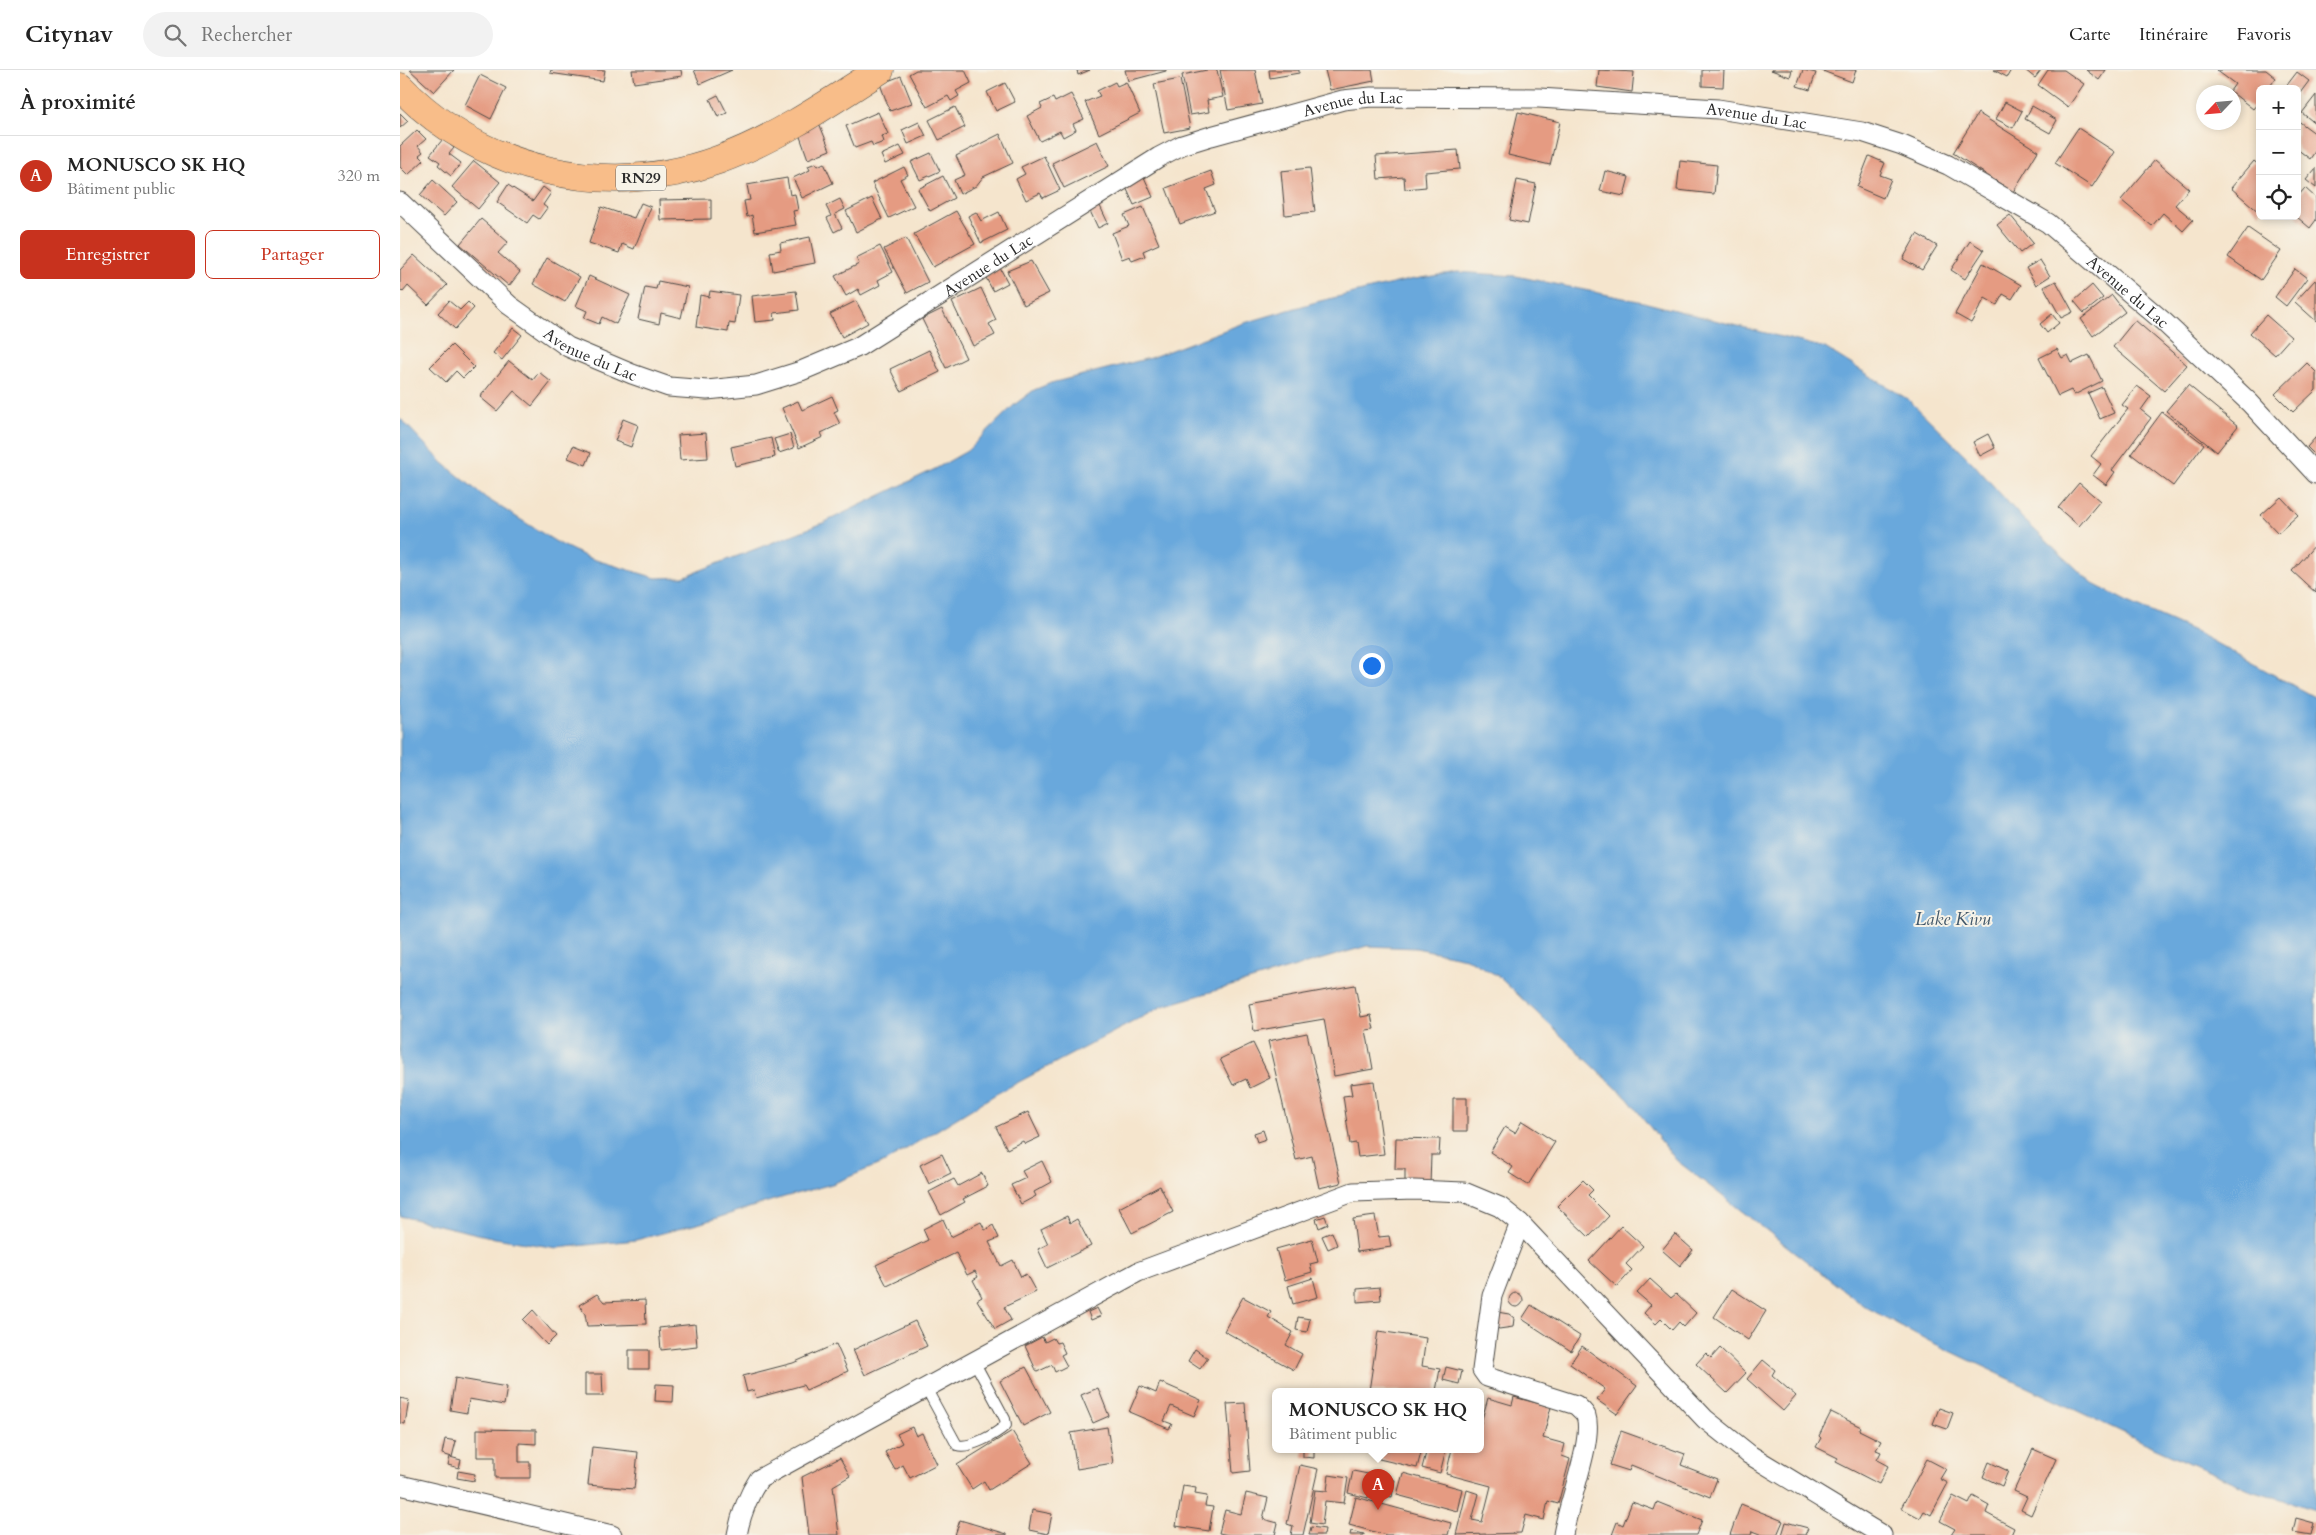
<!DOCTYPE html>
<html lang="fr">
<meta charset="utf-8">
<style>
:root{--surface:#fff;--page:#f2f2f2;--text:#222;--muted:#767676;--line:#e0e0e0;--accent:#c8321e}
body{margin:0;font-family:Cardo,serif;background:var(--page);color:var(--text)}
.controls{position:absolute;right:15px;top:15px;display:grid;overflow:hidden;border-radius:8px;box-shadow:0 2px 8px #0003}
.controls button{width:45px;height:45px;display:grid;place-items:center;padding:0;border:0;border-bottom:1px solid var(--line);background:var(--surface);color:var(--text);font:25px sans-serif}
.compass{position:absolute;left:1796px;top:15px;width:45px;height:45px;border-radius:50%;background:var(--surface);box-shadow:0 2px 8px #0003;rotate:244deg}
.you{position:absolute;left:971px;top:595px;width:18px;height:18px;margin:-12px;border:4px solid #fff;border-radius:50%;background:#1a73e8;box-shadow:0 0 0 8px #1a73e833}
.badge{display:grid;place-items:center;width:32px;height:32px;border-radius:50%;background:var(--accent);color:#fff;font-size:16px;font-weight:700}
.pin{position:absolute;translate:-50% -41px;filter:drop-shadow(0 1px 2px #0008)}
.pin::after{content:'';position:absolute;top:26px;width:18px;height:15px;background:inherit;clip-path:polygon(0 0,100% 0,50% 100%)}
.popup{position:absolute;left:872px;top:1318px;width:212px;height:65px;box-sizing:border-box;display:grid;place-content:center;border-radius:8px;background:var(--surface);filter:drop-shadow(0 1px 4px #0005);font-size:16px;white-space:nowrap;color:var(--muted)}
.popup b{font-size:19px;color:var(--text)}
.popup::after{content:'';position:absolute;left:50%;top:100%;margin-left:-10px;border:10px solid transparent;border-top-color:var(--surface)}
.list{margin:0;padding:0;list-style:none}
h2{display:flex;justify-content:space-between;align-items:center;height:65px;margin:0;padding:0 20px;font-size:21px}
h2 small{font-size:16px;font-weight:400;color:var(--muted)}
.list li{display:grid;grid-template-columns:32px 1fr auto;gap:15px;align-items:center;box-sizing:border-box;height:80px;padding:0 20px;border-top:1px solid var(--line)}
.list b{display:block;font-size:19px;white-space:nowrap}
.list p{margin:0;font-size:16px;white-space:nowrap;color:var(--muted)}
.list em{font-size:16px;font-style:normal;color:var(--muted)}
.actions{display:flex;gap:10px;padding:15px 20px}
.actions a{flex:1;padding:11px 0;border:1px solid var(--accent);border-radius:8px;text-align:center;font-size:18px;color:var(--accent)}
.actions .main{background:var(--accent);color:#fff}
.icon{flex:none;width:28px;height:28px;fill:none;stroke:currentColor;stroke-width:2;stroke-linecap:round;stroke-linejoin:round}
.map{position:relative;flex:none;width:1916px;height:1465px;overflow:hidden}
header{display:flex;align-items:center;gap:30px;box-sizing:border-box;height:70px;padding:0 25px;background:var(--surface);border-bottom:1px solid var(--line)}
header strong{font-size:24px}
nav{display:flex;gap:28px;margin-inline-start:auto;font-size:18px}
.search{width:350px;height:45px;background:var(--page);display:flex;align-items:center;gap:12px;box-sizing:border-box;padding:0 18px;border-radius:28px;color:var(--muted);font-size:19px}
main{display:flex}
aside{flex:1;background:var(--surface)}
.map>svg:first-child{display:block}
</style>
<header>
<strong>Citynav</strong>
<div class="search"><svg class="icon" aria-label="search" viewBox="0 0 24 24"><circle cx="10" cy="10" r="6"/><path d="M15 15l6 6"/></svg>Rechercher</div>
<nav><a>Carte</a><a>Itinéraire</a><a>Favoris</a></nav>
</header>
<main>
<aside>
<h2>À proximité<small></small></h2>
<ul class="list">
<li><span class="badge">A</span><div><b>MONUSCO SK HQ</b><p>Bâtiment public</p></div><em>320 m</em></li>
</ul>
<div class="actions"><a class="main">Enregistrer</a><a>Partager</a></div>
</aside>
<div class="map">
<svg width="1916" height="1465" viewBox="0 0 1916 1465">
<rect width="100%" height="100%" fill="#f7f3e8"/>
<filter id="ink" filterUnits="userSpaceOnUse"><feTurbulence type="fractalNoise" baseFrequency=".02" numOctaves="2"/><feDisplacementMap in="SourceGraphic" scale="10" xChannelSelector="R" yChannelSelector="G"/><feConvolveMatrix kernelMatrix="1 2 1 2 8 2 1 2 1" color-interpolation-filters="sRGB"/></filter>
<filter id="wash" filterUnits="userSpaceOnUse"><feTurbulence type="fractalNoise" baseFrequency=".0096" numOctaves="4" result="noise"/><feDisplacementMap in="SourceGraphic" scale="20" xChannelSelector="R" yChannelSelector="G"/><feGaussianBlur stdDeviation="1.12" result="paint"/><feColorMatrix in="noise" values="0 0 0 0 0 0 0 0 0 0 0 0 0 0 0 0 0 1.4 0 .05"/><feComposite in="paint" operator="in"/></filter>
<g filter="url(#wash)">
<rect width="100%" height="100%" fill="#f5e5cd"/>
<path fill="#69a8dc" stroke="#4a6a84" d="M1057 202 1116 206 1243 232 1425 278 1509 330 1572 392 1622 448 1693 514 1726 531 1792 560 1916 628V1440L1849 1419 1756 1378 1529 1271 1464 1236 1276 1090 1228 1029 1098 906 1066 888 1016 878 967 876 763 936 596 1024 485 1092 432 1114 377 1129 301 1153 236 1170 157 1178 95 1168 0 1146V348L43 393 86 428 158 473 189 488 256 508 283 507 423 453 535 399 567 381 614 335 634 320 651 313 750 288 841 254 916 232 1009 210Z"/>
<g id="blocks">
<path fill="#e59b82" d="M10 0H54L34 22Z
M151 0H205L203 11 150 3Z
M232 0H281L282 6 234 13Z
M294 0H332L300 14Z
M516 0H565L571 13 556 21 559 26 551 31 548 26 527 37 509 4Z
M677 0H690L678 5Z
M725 0H766V1L728 11Z
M807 0H817L823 27 807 30 809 42 790 45 782 5Z
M820 0H855L862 34 828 40Z
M869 0H899V3L870 8Z
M925 0H972L974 11 930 20Z
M1199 0 1234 2 1232 22 1197 17Z
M1302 0H1324L1323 17 1302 16Z
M1371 0H1392L1390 7Z
M1403 0 1416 3 1410 20 1397 16Z
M1420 0H1456L1452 12Z
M1594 0H1611L1607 7Z
M1625 0H1641L1635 8Z
M1648 0H1664L1684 14 1668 37 1638 15Z
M1686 0H1706L1699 10Z
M1816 0H1866L1876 8 1868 19H1860V30L1853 39 1830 21 1835 14Z
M1897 2 1909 11 1897 27V19H1884Z
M80 5 106 18 91 49 65 35Z
M501 6 512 33 490 41 480 14Z
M780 9 790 58 764 63 754 14Z
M715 12 717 16 726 12 740 43 699 64 685 32 700 26 697 21Z
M605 13 615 32 596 41 587 22Z
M671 24 684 49 673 54 676 60 663 67 660 61 640 71 627 46 642 38 640 34 653 28 655 32Z
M318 25 327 43 318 47 310 29Z
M1916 25V54L1902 43Z
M1605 32 1622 41 1613 58 1596 49Z
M1632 36 1657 50 1650 63 1625 49Z
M555 37 565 57 539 70 529 50Z
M478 42 488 64 482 66 484 72 473 76 471 72 455 78 446 56Z
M1118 42 1160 52 1150 95 1108 85Z
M0 43 8 51 0 58Z
M1578 43 1638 81 1613 122 1553 83Z
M1897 50 1916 64V80L1910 89 1897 79Z
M519 52 526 66 508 74 502 60Z
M419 53 430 80 408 89 398 61Z
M1678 58 1715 82 1692 117 1655 93Z
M17 60 26 69 18 76 23 82 19 85 24 90 8 105 0 97V76Z
M600 64 613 93 583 107 576 116 560 124 554 110 565 105 556 86Z
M43 69 54 78 49 84 61 93 51 106 38 95 40 92 30 85Z
M697 71 709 96 664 118 652 93Z
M500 76 505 85 485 94 481 85Z
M1058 80 1060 99 1025 102 1026 117 1005 119 1004 107 978 109 976 86Z
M531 83 540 101 520 110 511 92Z
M644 86 660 120 643 128 640 123 626 130 616 109 625 104 621 97Z
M1469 86 1485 93 1480 105 1491 109 1483 128 1457 117Z
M1755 90 1789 119 1775 135 1793 150 1783 161 1763 143 1752 156 1721 130Z
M74 91 100 112 78 139 52 117Z
M1280 91 1317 95 1314 124 1277 120Z
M1854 91 1860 96V143L1831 118Z
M416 93 418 96 424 93 433 113 402 128 393 108 410 100 408 96Z
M504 97 508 105 500 109 514 136 489 148 472 113Z
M910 98 915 142 885 145 881 101Z
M1916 98V118L1906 110Z
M811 101 816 115 806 119 815 141 780 154 766 118Z
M1205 101 1229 107 1224 126 1200 121Z
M543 106 554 128 530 141 518 119Z
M744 107 753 127 734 135 725 115Z
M387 108 390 125 395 124 398 140 393 141 396 155 355 162 352 145 347 147 344 131 350 130 347 115Z
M33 110 57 132 44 146 20 125Z
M1117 110 1136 114 1128 154 1109 150Z
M108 115 133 131 143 117 151 123 143 135 147 138 139 149 133 145 127 153 97 132Z
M1905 118 1916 128V150L1910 158 1897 147V127Z
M472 128 482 149 456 162 446 141Z
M311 129V149L260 150 259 130Z
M440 129 445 139 435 144 442 158 434 162 427 148 431 146 426 136Z
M241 133 251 137 234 179 222 174 219 183 189 173 201 137 234 148Z
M700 136 708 153 698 158 690 141Z
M743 137 759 174 743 181 745 186 732 191 730 186 722 189 712 163 729 156 724 145Z
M556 141 575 174 533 197 514 164Z
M576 142 581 151 599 142 607 160 581 173 568 146Z
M1610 145 1633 173 1620 183 1597 155Z
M81 149 108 172 98 183 120 202 109 216 60 174Z
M1848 158 1881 181 1861 210 1828 187Z
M1517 164 1537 176 1522 200 1503 189Z
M410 167 415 193 373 201 370 182 381 180 380 173Z
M506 168 528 212 507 223 484 179Z
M1570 171 1584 180 1565 209 1551 200Z
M480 176 493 202 478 210 480 215 461 225 458 219 446 226 435 206 459 194 456 188Z
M14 185 47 215 28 235 8 216 3 222 0 219V200Z
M147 188 180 207 165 232 133 214Z
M1640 190 1650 206 1636 215 1626 198Z
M631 191 649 223 624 235 607 201Z
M1583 193 1621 215 1612 229 1603 224 1597 235 1585 228 1571 253 1555 244Z
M600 198 608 213 593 221 585 206Z
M1895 199 1907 208 1886 236 1875 227Z
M189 206 230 225 216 254 202 247 199 254 184 248 187 241 176 236Z
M1915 210 1916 212V251L1895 232Z
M258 211 288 217 281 248 261 243 259 254 238 249 245 217 256 219Z
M1656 211 1673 242 1661 248 1644 217Z
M1692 215 1703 228 1684 243 1674 231Z
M581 218 596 250 589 254 595 265 573 276 552 232Z
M310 221 339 225 335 254 329 253 328 262 296 257 300 225 309 227Z
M396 221 399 240 374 243 375 250 355 252 352 226Z
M1712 225 1725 242 1693 266 1681 249Z
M49 231 60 240 68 232 74 238 55 259 38 243Z
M456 231 468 253 442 267 430 244Z
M542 239 566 288 546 298 522 249Z
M1652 244 1659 253 1647 263 1640 254Z
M1866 245 1891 267 1875 285 1850 263Z
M1735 250 1787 295 1764 321 1713 277Z
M113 258 122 265 102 290 93 283Z
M52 275 74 297 63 308 56 301 46 312 30 297Z
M1657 279 1662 288 1668 285 1672 293 1689 285 1702 311 1674 325 1671 320 1658 326 1639 288Z
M529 280 540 302 501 321 490 299Z
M109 291 133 310 139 302 151 312 132 336 114 321 97 341 80 327Z
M1907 293 1916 302V320L1893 342 1875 324Z
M1788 315 1838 356 1817 382 1766 341Z
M1737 316 1751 326 1741 340 1751 348 1712 400 1715 402 1706 415 1693 405 1701 394 1691 386 1728 339 1722 335Z
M1702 317 1714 343 1700 349 1688 323Z
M432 326 438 340 434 342 440 354 421 363 423 367 399 378 382 338 398 331 402 340Z
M1762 342 1804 374 1773 416 1731 384Z
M223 349 238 355 231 377 215 371Z
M306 363 308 388 280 390 278 365Z
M390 364 394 378 379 383 374 369Z
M1588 364 1595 378 1580 386 1573 372Z
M1916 367V386L1907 377Z
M371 368 375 387 335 396 331 377Z
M173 376 191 383 186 395 168 388Z
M1679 413 1700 431 1679 456 1658 438Z
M1881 427 1898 445 1878 463 1861 445Z
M1916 474V523L1892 501Z
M955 915 961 947 971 945 974 959 966 960 973 999 934 1006 924 949 854 961 849 934Z
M907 963 941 1113 919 1118 912 1086 896 1090 868 971Z
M853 973 870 1008 850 1018 846 1009 833 1015 820 989Z
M974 1011 984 1084 958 1087 956 1073 950 1074 943 1026 952 1025 950 1014Z
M1053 1028H1067V1061H1053Z
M628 1042 640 1067 625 1074 623 1071 607 1079 596 1057Z
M1122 1051 1155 1072 1128 1115 1109 1103 1113 1097 1090 1082 1105 1057 1115 1063Z
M863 1060 866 1069 857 1072 854 1063Z
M996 1068 1040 1069 1039 1085H1031L1030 1115 1005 1114V1099H995Z
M542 1084 551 1103 529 1114 520 1095Z
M642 1091 652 1112 634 1122 636 1126 621 1134 611 1115 626 1108 622 1101Z
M582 1103 588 1116 563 1129 565 1132 541 1145 529 1122 554 1109 558 1116Z
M1183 1110 1193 1120 1188 1125 1209 1146 1189 1167 1157 1136Z
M760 1116 773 1142 732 1163 719 1138Z
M667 1146 670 1153 677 1149 691 1176 647 1198 638 1179 648 1174 641 1159Z
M925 1146 928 1154 919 1158 916 1149Z
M975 1146 979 1167 989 1166 991 1177 957 1182 953 1149Z
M543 1149 551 1167 581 1152 585 1160 593 1155 599 1168 589 1172 601 1196 613 1190 621 1207 626 1204 636 1222 604 1237 611 1250 595 1259 577 1230 582 1227 573 1210 578 1207 575 1201 567 1205 556 1183 487 1216 476 1195 528 1170 523 1159Z
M1221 1156 1243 1176 1226 1194 1232 1200 1217 1217 1189 1191Z
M932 1162 937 1175 928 1179 922 1166Z
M1275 1164 1293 1180 1280 1196 1262 1180Z
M912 1169 918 1192 910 1194 912 1202 885 1210 876 1179Z
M913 1208 918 1227 893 1234 888 1216Z
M1250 1209 1271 1228 1276 1224 1296 1243 1284 1257 1279 1252 1272 1260 1261 1249 1256 1254 1244 1243 1251 1235 1237 1223Z
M980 1217 981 1230 957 1232V1219Z
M1332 1219 1366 1241 1348 1270 1314 1247Z
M1109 1230a7 7 0 1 1 14 0a7 7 0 1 1-14 0Z
M197 1224 204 1232 245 1230 246 1254 187 1256 185 1244 179 1235Z
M843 1227 871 1242 868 1247 893 1262 886 1275 902 1284 894 1300 824 1261Z
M1131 1235 1180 1266 1171 1281 1122 1249Z
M697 1238 701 1246 691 1250 688 1242Z
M133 1240 156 1266 147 1275 123 1250Z
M1097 1242 1109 1244 1114 1248 1113 1257 1099 1259 1093 1254Z
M898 1247 910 1249 907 1262 896 1260Z
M515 1251 527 1276 465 1305 453 1280Z
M295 1254 297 1276 261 1280 259 1258Z
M978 1261 1026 1268 1022 1296 1040 1299 1036 1321H969Z
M642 1267 645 1272 653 1268 656 1273 660 1272 665 1283 661 1285 667 1296 655 1302 652 1295 637 1302 625 1276Z
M436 1274 448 1301 406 1320 403 1315 356 1328 354 1320 347 1322 343 1306 393 1293Z
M1182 1276 1237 1316 1217 1344 1197 1330 1205 1319 1170 1294Z
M1320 1278 1346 1303 1327 1323 1296 1294 1306 1283 1311 1288Z
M795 1279 808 1288 800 1299 788 1291Z
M229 1280H249V1299H229Z
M1363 1290 1375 1300 1372 1305 1396 1326 1383 1341 1347 1309Z
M626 1297 650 1342 623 1356 600 1311Z
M1046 1297 1062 1301 1059 1314 1043 1310Z
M185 1304H202L203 1326H185Z
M55 1308 107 1317 104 1335 69 1329 67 1343 50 1340Z
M760 1312 801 1330 794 1346 771 1336 764 1351 772 1354 769 1359 729 1342 740 1316 756 1323Z
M256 1314 274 1315 273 1332 255 1331Z
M698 1318 709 1346 693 1353 681 1325Z
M1114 1327 1151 1337 1143 1368 1165 1374 1162 1386 1170 1389 1158 1434 1148 1431 1144 1450 1126 1445 1121 1463 1056 1465 1067 1420 1079 1424 1072 1450 1082 1452 1091 1416 1046 1404 1052 1379H1080V1356L1088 1328 1112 1335Z
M0 1328 9 1330 5 1354 0 1353Z
M845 1333 850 1401 833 1403 827 1334Z
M1539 1338 1553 1343 1547 1359 1533 1354Z
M1431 1342 1461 1357 1459 1360 1481 1371 1476 1380 1481 1382 1477 1390 1488 1396 1479 1414 1436 1392 1438 1388 1416 1377 1421 1368 1419 1366Z
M512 1357 516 1366 522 1363 537 1394 510 1408 503 1395 495 1400 485 1382 502 1373 497 1364Z
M707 1357 713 1393 677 1399 671 1363Z
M77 1359 136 1360V1374L119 1373V1392H130V1408H95V1387H77Z
M612 1361 632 1393 589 1420 584 1411 572 1419 557 1395Z
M1221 1361 1285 1384 1281 1395 1317 1409 1310 1427 1231 1395 1229 1401 1210 1395Z
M45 1369 56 1371 52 1387 42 1384Z
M192 1377 238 1382 234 1419 188 1415Z
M903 1379H914V1388L903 1387Z
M1022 1379 1017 1398 979 1389 981 1381 972 1380Z
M1027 1379H1046L1040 1403 1022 1398Z
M1633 1379 1656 1389 1631 1445 1621 1440 1627 1427 1614 1421Z
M50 1387 61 1390 59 1398 48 1395Z
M440 1388 450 1406 433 1416 439 1465H409L402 1407Z
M1527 1389 1546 1399 1540 1409 1548 1413 1531 1445 1524 1441 1520 1448 1501 1438Z
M1589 1392 1608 1401 1602 1416 1583 1407Z
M900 1395 918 1399 903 1465H891L893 1456 887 1454Z
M58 1401 75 1404 74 1411 57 1408Z
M953 1401 973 1405 968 1428 948 1423Z
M1003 1403 1062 1419 1057 1441 997 1425Z
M929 1405 948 1408 944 1433 925 1431 922 1455 910 1453 915 1420 927 1421Z
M978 1407 995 1410 992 1427 975 1424Z
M783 1416 796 1418 795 1424 807 1426 805 1436 813 1437 809 1461 776 1456Z
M846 1423 868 1428 863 1449 878 1453 875 1465H829L819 1463 825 1440 841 1444Z
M1553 1426 1569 1434 1573 1426 1589 1435 1586 1443 1614 1458 1611 1465H1551L1555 1459 1540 1451Z
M956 1427 1051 1453 1048 1465H986L949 1455Z
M1232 1432 1254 1440 1257 1432 1302 1450 1296 1465H1212L1217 1452 1223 1455Z
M1341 1434 1383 1451 1377 1465H1362L1352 1461 1351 1465H1330Z
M632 1440 652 1444 648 1464 629 1460Z
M1896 1448 1914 1453 1911 1465 1893 1462Z
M560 1450 607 1464V1465H555Z
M1386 1452 1408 1458 1405 1465H1382Z
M911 1457 925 1459 924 1465H909Z
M951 1461 964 1464V1465H950Z"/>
</g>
</g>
<g filter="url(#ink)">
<use href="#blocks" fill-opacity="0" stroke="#494743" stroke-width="1"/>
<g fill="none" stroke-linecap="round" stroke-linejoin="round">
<g stroke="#494743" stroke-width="12">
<path id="service" d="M526 1318 557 1375C570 1379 596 1364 606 1355L605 1349 575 1293"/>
</g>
<g stroke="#494743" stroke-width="21">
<g id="minor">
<path id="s1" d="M0 132 109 235 168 277 232 304 269 317 307 320 356 315 401 301 458 277 759 87 782 75 811 66 943 30 971 27 1139 28 1318 39 1462 62 1502 75 1548 95 1648 153 1764 252 1850 333 1916 404"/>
<path d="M1120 1153 1092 1226 1082 1300 1087 1307 1176 1335C1179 1338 1184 1342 1186 1346 1194 1370 1167 1436 1163 1465"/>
<path d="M0 1415 212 1465"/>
<path d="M337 1465C341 1444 347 1427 359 1409L738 1202 953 1122 1014 1120 1064 1122 1100 1137 1120 1153 1305 1349 1350 1385 1482 1465"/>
</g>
</g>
<g stroke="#494743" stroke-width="29">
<path id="primary" d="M0 17C82 102 207 130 318 90 376 69 429 33 480 0"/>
</g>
<use href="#service" stroke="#fff" stroke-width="10"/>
<use href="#minor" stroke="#fff" stroke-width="19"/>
<use href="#primary" stroke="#f8bd89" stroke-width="28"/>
</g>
</g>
<g text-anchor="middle" stroke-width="4" stroke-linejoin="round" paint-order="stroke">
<rect fill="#f7f3e8" stroke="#686764" stroke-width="1" x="216" y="95.5" width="50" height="25" rx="4"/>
<g font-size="15" font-weight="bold" fill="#2b2b2b">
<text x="241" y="113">RN29</text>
</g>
<g font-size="16" fill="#2b2b2b" stroke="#f7f3e8">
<text dy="6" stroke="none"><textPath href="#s1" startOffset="1086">Avenue du Lac</textPath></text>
<text dy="6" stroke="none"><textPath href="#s1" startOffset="1491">Avenue du Lac</textPath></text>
<text dy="6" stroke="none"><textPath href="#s1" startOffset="681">Avenue du Lac</textPath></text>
<text dy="6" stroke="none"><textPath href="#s1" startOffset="1911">Avenue du Lac</textPath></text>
<text dy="6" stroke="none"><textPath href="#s1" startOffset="246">Avenue du Lac</textPath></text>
</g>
<g font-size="18" font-style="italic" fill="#415769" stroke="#f7f3e8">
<text x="1553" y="855">Lake Kivu</text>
</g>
</g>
</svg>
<div class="controls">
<button>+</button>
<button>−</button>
<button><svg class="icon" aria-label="locate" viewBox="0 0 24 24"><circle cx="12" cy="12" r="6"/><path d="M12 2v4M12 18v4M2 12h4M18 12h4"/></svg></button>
</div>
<svg class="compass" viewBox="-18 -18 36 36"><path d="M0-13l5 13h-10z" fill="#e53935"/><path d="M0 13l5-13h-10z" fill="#767676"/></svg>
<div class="you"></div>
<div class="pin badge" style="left:978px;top:1440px">A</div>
<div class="popup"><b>MONUSCO SK HQ</b>Bâtiment public</div>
</div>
</main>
